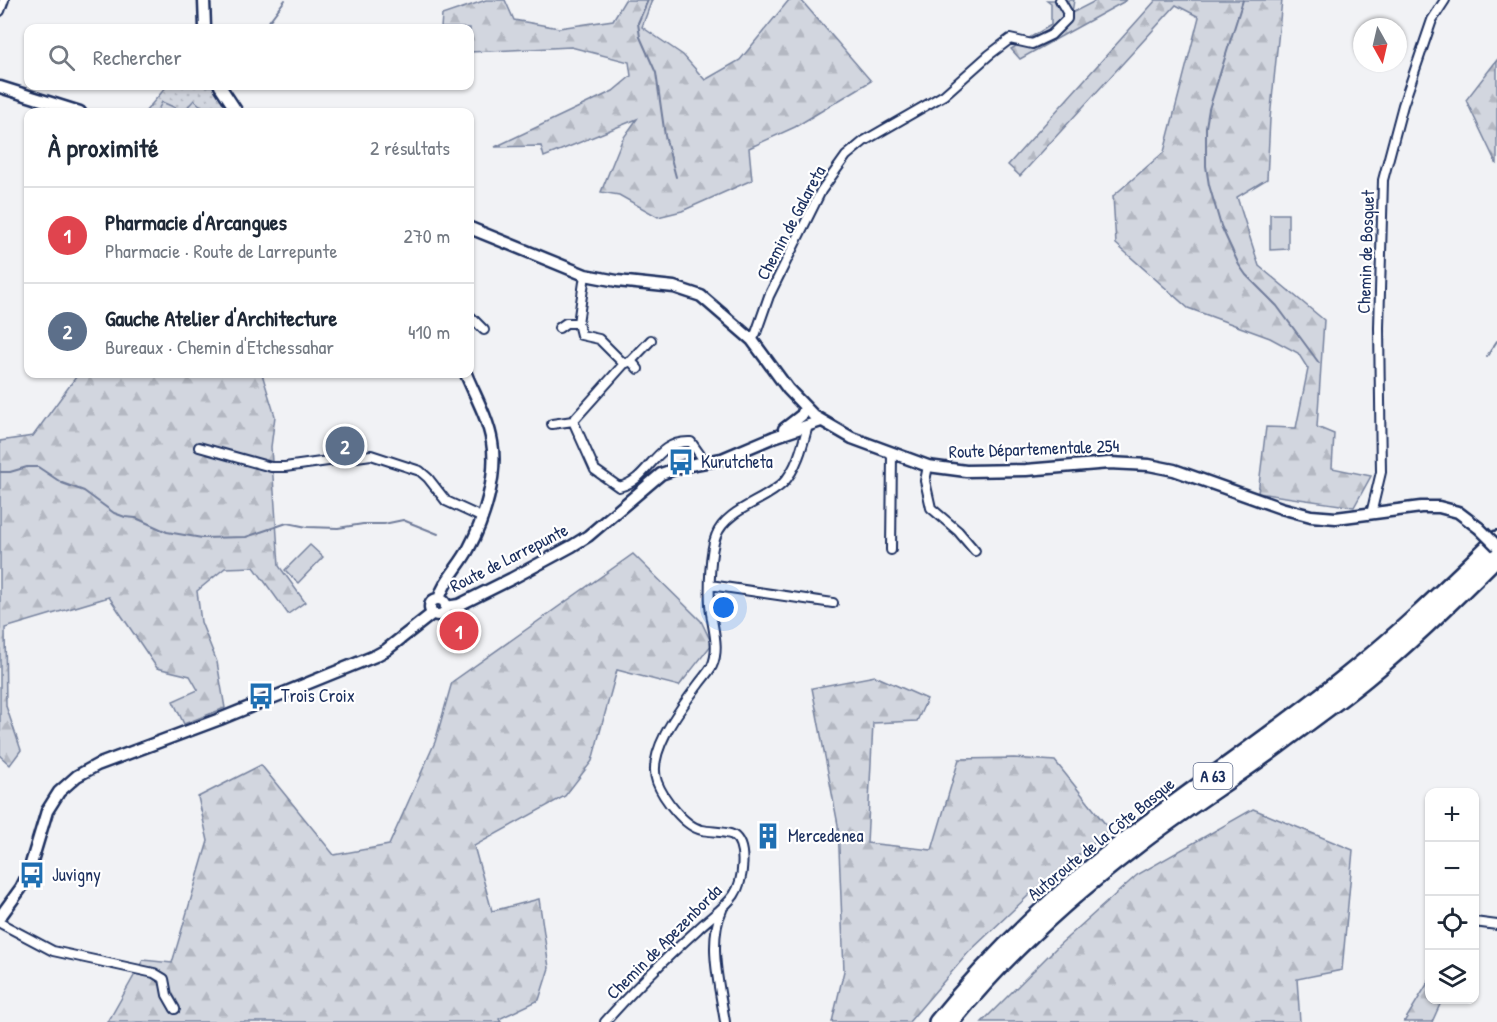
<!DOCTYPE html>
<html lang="fr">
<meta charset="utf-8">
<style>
:root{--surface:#fff;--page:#f6f6f7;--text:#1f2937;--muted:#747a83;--line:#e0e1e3;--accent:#1f6fb2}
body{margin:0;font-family:"Patrick Hand",sans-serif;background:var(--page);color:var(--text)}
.controls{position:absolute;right:18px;bottom:18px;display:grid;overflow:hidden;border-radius:12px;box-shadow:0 2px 4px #0004}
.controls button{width:54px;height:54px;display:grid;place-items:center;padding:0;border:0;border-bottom:2px solid var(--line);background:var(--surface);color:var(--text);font:30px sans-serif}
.compass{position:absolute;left:1353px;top:18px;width:54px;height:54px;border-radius:50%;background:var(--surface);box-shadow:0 2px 4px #0004;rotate:172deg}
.you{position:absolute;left:724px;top:608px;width:21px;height:21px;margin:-15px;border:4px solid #fff;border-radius:50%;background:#1a73e8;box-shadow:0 0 0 9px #1a73e833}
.badge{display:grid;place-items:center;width:39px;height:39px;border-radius:50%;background:var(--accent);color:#fff;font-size:20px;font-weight:700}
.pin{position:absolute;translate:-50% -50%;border:3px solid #fff;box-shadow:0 2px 6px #0006}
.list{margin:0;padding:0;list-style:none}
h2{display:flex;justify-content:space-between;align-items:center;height:78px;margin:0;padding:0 24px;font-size:26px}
h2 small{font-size:20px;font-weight:400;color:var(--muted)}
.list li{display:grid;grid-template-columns:39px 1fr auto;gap:18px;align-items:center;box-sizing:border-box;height:96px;padding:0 24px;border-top:2px solid var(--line)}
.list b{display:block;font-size:22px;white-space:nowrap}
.list p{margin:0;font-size:20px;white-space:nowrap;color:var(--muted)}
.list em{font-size:20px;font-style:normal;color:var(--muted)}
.icon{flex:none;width:33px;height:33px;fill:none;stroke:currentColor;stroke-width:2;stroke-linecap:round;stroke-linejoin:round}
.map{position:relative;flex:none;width:1497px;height:1022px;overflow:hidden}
.search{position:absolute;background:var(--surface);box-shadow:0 2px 4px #0004;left:24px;top:24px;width:450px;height:66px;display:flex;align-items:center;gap:15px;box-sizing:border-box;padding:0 21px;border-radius:12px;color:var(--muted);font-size:22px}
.panel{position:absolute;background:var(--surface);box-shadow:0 2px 4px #0004;left:24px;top:108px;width:450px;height:270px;border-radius:12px}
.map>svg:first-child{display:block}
</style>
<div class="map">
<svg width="1497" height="1022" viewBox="0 0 1497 1022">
<defs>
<pattern id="grass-dots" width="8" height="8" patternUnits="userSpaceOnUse" patternTransform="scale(1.5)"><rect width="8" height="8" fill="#d2d6df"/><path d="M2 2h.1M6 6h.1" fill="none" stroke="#b4b8c2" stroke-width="1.8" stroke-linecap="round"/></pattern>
<pattern id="forest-firs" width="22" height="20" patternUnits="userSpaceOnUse" patternTransform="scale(1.5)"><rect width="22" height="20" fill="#d2d6df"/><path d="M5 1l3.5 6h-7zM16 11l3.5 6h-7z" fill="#b4b8c2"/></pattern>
</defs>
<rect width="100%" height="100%" fill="#f1f2f5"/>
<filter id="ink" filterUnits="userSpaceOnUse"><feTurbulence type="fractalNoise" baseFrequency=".0167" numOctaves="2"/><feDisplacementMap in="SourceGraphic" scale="12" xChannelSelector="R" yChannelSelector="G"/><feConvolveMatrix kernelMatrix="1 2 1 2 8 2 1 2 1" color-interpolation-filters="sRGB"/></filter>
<g filter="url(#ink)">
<path fill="url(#grass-dots)" stroke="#76829e" stroke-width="1.5" d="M167 86H213L230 112H145Z"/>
<path fill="url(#forest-firs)" stroke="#76829e" stroke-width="1.5" d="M486 0H505L514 20 559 28 613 20 625 0H652L642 27 683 55 705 80 740 60 789 0H801L871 81 795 127 749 148 752 180 682 211 658 217 619 195 601 192 622 140 637 119 544 157 541 146 495 147 613 91 631 76 629 62 571 47 470 52V28H441L442 15Z
M1047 0H1074L1072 13 1097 0H1127L1020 59 1011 49 1051 25V3Z
M1156 0H1282L1270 119 1267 179 1237 197 1259 266 1324 320 1317 427 1334 434 1332 468 1371 476 1354 507 1258 493 1266 427 1296 428 1308 369 1298 353 1270 338 1188 308 1116 244 1113 196 1164 152 1199 17 1176 5 1020 176 1008 165Z
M1497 60V165L1466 100Z
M74 374H262L275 416 271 447 279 566 305 602 288 614 254 567 225 568 197 591 201 622 217 662 225 708 184 724 173 701 198 690 190 676 157 668 109 597 5 628 6 706 21 750 10 765 0 756V441L33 436 76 377Z
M633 554 701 621 712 644 679 686 617 670 592 761 565 796 474 846 492 911 539 899 549 968 539 1000 499 1019 501 1022H108L143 960 172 963 208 841 198 797 261 765 334 855 389 845 435 742 452 682Z
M875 676 927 699 917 721 873 723 867 843 932 850 959 759 1014 758 1055 761 1110 830 1030 894 968 953 909 1022H832L844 971 838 825 812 688Z
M1253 809 1353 850 1342 970 1297 979 1300 1022H982L1059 945 1137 875Z
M1429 981 1430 1000H1442L1432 1022H1404Z"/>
<path fill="#d2d6df" stroke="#76829e" stroke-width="1.5" d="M194 100 208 112H183Z
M162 102 178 109 177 112H157Z
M1270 214H1288V249L1270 250Z
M310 545 323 557 298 583 285 570Z"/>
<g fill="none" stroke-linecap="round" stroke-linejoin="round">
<path stroke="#707c9a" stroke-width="2" d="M648 0 638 23 640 37 656 73 665 136 676 177
M1243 0 1209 109 1206 127V166L1209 185 1221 226 1239 265 1246 275 1277 306 1319 363
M264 28 285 0
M1487 356 1497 341
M0 472H10L27 467H38L62 483 84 491 114 513 125 517 136 518 167 532 202 538 246 537 287 523 307 527 338 528 363 524H384L403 520 438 534"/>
<g stroke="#1b2f5e" stroke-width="12">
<path id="street" d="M0 11 4 0
M585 275 578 323 581 335 599 339 624 364
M470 316 484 330
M559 328 566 323H578
M752 340 756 333 769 296 821 191 846 156 864 141 944 95 989 55 1010 39 1032 44 1051 35 1067 19V12L1060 0
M631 361 638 369
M573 421 595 470 619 487C651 480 653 440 691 442L705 462
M552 424 573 421 624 364 631 361 651 340
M199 447 271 467H285L371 455 420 471 428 478 446 501 483 518
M928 466 925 481 931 508 958 531 975 551
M1371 514 1381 472 1379 328 1383 180 1403 105 1432 20 1445 0
M891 550 892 453
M710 585 833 603
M722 910C707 942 720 988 725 1022
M1474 922 1497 925
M0 923 53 951 154 973 164 979 167 995 175 1009
M605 1022C634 989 666 958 698 929 709 918 725 908 734 895 743 882 748 845 733 835 725 831 711 832 702 830 685 827 663 798 657 782 646 752 681 708 698 685 702 679 708 673 712 666 721 647 711 624 710 604 709 587 710 551 716 536 726 509 764 502 783 483 797 469 803 444 808 425"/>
</g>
<g stroke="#1b2f5e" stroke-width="15">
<path id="secondary" d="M204 0 205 28
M220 86 237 112
M0 87 80 112
M470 228 585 275 617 281 674 287 701 296 752 340 788 389 814 416 852 438 928 466 966 471 1026 470 1109 463 1149 465 1174 470 1281 508 1311 516 1336 518 1421 507H1439L1458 512 1479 528
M784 429 802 415 805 408
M439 599C444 580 460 566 469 548 484 520 498 475 492 442 488 418 475 396 466 374
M430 607a8 8 0 1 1 16 0a8 8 0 1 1-16 0Z
M446 607 459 605 511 579 572 546 588 536 661 474 684 466 722 459 774 437 821 421
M0 917 21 888 28 874 47 811 59 792 77 776 97 765 220 719 375 656 386 650 433 613"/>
</g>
<g stroke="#1b2f5e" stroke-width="20">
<path id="highway" d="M937 1022C979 970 1026 923 1077 879 1166 804 1266 742 1356 668 1406 628 1451 583 1497 539
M951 1022C1004 956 1068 898 1135 847 1182 810 1233 779 1280 744 1309 722 1339 701 1367 678 1413 640 1455 599 1497 557"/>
</g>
<use href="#street" stroke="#fff" stroke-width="8"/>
<use href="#secondary" stroke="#fff" stroke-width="10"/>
<use href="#highway" stroke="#fff" stroke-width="15"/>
<g stroke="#1b2f5e" stroke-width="15" stroke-linecap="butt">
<path id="secondary-bridge" d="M1479 528 1497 546"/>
</g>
<use href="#secondary-bridge" stroke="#fff" stroke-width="10"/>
</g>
</g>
<defs>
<g id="bus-bare" transform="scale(2.07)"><path d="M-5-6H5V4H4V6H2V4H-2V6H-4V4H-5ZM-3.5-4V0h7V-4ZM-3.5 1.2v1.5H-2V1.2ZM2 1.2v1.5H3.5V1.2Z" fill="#1f6fb2" stroke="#fff" stroke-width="2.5" paint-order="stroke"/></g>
<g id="building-bare" transform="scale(2.07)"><path d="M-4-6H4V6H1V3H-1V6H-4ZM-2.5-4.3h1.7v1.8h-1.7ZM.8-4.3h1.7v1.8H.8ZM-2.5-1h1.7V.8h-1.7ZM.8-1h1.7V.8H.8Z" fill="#1f6fb2" stroke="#fff" stroke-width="2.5" paint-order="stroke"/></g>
</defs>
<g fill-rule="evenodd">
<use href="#bus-bare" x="681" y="462"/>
<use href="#bus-bare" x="261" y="696"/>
<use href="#building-bare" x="768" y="836"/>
<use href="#bus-bare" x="32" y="875"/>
</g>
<g text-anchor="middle" stroke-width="4.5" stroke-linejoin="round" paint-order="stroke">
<rect fill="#fff" stroke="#5f6d8e" stroke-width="1.5" x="1193.5" y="763" width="39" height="26" rx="4.5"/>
<g font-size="16" font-weight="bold" fill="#1b2f5e">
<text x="1213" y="782">A 63</text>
</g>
<g font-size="18" fill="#1b2f5e" stroke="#fff">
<text transform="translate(791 223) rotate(-62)" y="6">Chemin de Galareta</text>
<text transform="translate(1366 252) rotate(-88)" y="6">Chemin de Bosquet</text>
<text transform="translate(1034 449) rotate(-2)" y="6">Route Départementale 254</text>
<text transform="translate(509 558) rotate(-27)" y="6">Route de Larrepunte</text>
<text transform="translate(1101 839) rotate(-39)" y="6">Autoroute de la Côte Basque</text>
<text transform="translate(664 942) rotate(-45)" y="6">Chemin de Apezenborda</text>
</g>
<g font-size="18" fill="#1b2f5e" stroke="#fff" text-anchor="start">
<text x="701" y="468">Kurutcheta</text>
<text x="281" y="702">Trois Croix</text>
<text x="788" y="842">Mercedenea</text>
<text x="52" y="881">Juvigny</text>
</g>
</g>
</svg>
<div class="controls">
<button>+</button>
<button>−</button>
<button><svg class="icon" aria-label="locate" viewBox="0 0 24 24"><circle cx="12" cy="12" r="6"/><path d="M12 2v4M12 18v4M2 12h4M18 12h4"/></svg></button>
<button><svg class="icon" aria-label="layers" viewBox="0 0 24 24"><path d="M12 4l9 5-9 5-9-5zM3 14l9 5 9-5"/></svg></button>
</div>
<svg class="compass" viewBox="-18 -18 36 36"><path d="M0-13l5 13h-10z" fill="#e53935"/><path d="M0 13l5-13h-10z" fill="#747a83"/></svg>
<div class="you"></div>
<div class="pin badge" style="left:459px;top:631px;background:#e0444e">1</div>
<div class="pin badge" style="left:345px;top:446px;background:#5c6f8a">2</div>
<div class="search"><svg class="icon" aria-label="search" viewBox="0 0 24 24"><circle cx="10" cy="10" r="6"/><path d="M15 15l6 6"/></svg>Rechercher</div>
<section class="panel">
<h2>À proximité<small>2 résultats</small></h2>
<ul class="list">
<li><span class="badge" style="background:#e0444e">1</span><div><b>Pharmacie d'Arcangues</b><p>Pharmacie · Route de Larrepunte</p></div><em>270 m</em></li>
<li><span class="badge" style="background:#5c6f8a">2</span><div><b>Gauche Atelier d'Architecture</b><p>Bureaux · Chemin d'Etchessahar</p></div><em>410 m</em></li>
</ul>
</section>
</div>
